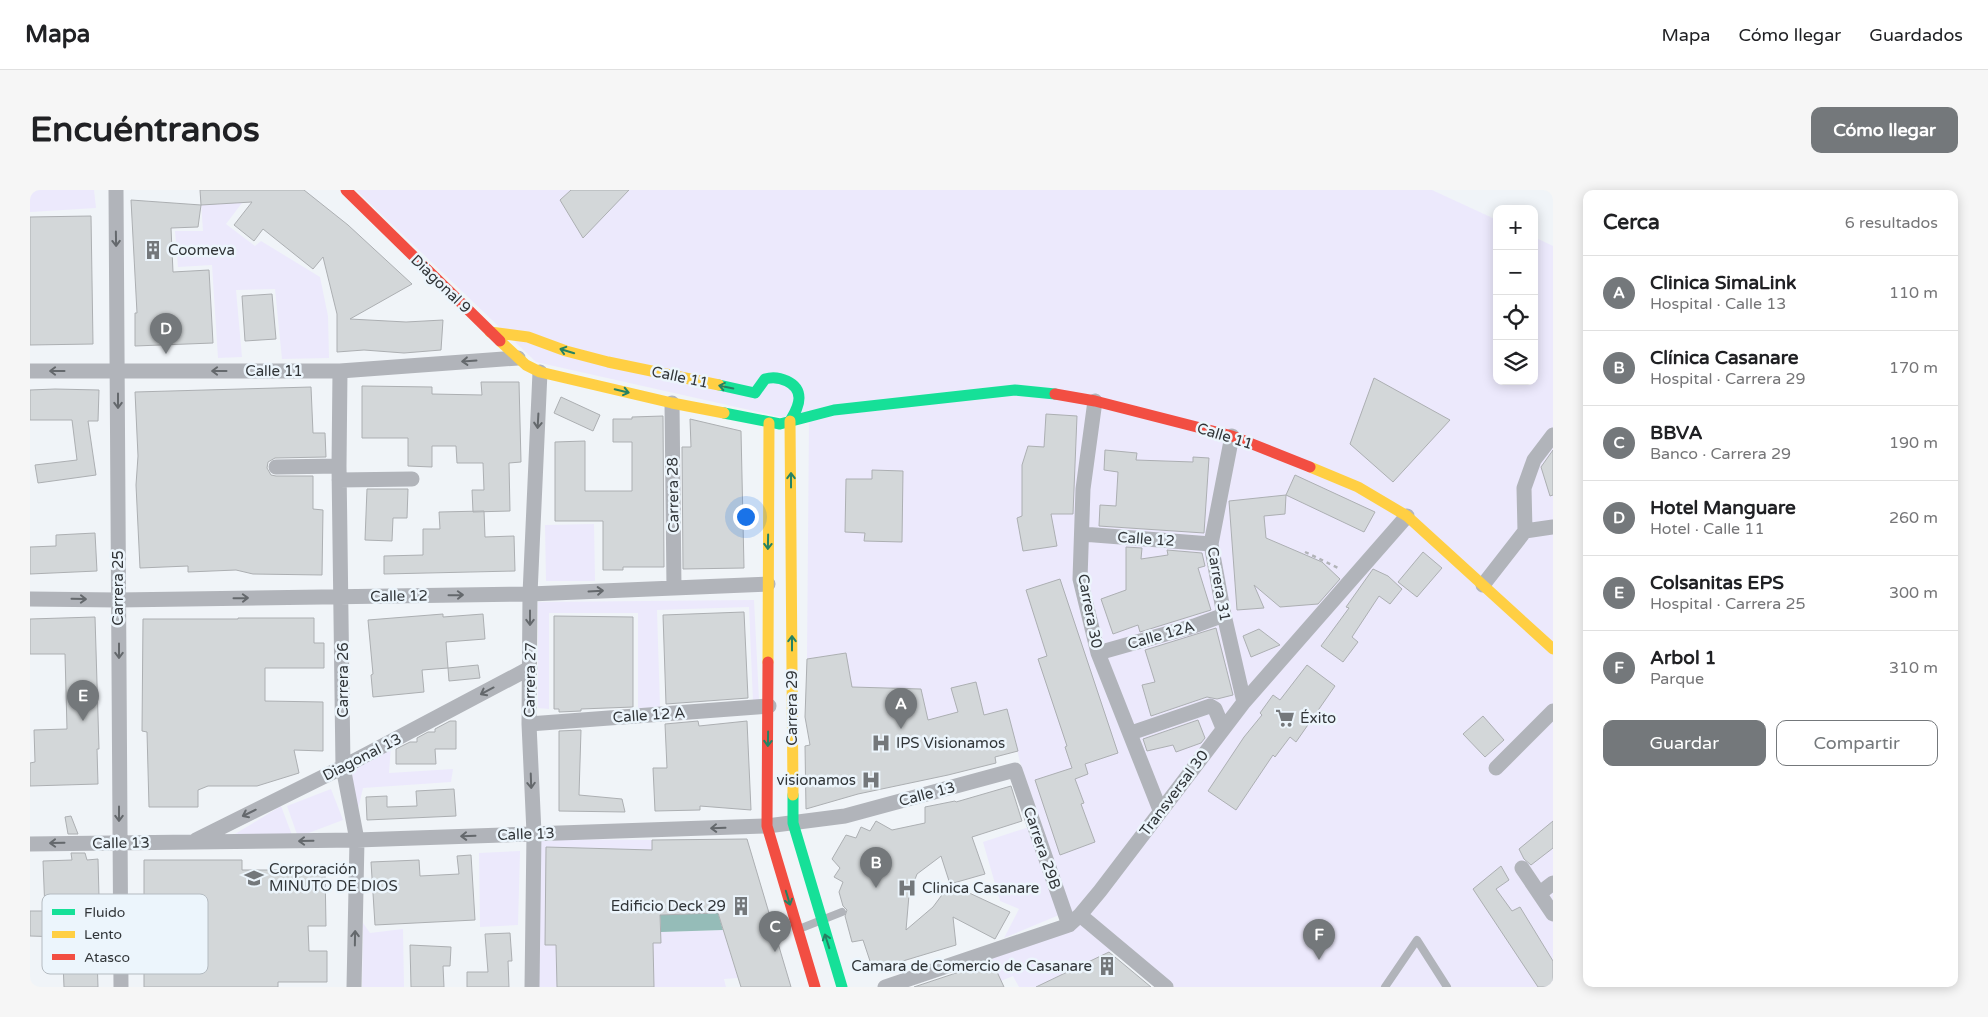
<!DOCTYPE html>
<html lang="es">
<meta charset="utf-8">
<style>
:root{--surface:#fff;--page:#f6f6f6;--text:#202124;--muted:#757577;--line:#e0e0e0;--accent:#74787b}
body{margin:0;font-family:"Varela Round",sans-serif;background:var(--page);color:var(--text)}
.controls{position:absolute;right:15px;top:15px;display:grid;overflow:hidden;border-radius:10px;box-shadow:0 2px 12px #0003}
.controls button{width:45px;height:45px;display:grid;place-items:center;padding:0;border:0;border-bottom:1px solid var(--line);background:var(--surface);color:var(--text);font:25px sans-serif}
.you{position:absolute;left:715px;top:326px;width:18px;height:18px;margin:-12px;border:4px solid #fff;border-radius:50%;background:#1a73e8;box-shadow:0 0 0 8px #1a73e833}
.badge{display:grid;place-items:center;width:32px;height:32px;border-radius:50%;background:var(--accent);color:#fff;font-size:16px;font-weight:700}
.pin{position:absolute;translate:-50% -41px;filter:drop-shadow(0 1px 2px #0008)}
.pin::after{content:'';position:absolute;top:26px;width:18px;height:15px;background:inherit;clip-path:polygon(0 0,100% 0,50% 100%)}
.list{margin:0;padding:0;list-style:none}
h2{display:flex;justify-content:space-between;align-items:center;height:65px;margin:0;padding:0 20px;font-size:21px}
h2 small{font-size:16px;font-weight:400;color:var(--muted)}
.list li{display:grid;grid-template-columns:32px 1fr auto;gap:15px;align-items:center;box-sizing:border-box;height:75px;padding:0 20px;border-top:1px solid var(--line)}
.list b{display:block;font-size:19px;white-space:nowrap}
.list p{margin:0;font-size:16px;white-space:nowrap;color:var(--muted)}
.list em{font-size:16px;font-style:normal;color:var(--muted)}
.actions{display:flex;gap:10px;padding:15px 20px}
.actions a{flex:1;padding:11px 0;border:1px solid var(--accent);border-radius:10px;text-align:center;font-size:18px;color:var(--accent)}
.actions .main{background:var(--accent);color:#fff}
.icon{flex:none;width:28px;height:28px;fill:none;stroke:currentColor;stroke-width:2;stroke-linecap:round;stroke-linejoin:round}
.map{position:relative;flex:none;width:1523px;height:797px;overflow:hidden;border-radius:10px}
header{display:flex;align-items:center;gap:30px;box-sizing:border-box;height:70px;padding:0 25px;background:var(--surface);border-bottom:1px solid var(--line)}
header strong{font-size:24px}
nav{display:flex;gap:28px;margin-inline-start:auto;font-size:18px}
.intro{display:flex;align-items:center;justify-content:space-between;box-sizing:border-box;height:120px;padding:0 30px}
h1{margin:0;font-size:35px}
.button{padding:12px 22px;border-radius:10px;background:var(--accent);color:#fff;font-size:18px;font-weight:700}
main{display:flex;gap:30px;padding:0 30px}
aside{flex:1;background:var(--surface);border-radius:10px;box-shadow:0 2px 12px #0003}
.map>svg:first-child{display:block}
</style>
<header>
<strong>Mapa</strong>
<nav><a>Mapa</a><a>Cómo llegar</a><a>Guardados</a></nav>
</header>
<div class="intro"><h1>Encuéntranos</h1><a class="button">Cómo llegar</a></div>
<main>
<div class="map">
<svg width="1523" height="797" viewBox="0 0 1523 797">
<rect width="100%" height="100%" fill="#f0f4f8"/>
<path fill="#ece9fc" d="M0 0H64L66 18 0 22Z
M326 0H1402L1467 30V191H1504V47L1523 56V797H1125L1085 759 1006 797H989L983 786 971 791 960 766 1044 731 990 572 977 519 954 525 945 492 922 498 928 522 897 530 891 499 821 497 815 463 777 469 779 229 764 230 506 172Z
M215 9 196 34 225 56 231 51 290 87 298 126 299 168 252 169 245 99 206 100 212 167 188 168 182 75 148 77 145 41H173L171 12Z
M564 334 565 391H516L515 335Z
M724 410 729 510 723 511 719 417 627 420 630 517 608 520V423H519V519L508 518V412Z
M361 555 359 583 423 579 421 592 333 598 326 628 319 577Z
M301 599 313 630 268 647 257 616Z
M251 616 262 645 200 647Z
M999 637 1029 725 974 748 989 719 970 711 953 652Z
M509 649 622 650V660L515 755 631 753V742L693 740 708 788 694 789 696 797H509Z
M490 661 488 735 450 737 449 663Z
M333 733 340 743 373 739 374 797H332Z"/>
<path fill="#95bcb8" d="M688 723 693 740 631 742 630 725Z"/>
<path fill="#d3d7d9" stroke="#acafb2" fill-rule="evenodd" d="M170 0H274L318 35 382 94 320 129 376 132 413 130 411 160 374 163 334 160 307 162V124L293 67 283 79 233 39 224 51 204 35 222 12 171 15Z
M541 0H599L553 48 530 10Z
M101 10 171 15 168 37 141 38 143 82 179 80 183 153 105 156V123H107Z
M61 26 63 154 0 155V27Z
M242 104 246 149 215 151 212 106Z
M1344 188 1420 230 1363 292 1320 254Z
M451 192H489L491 272 479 273 480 321 443 322 442 300H454L453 273H427L426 256H402V277L378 276V248H332V196L402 197V204L452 205Z
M281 197 283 243H295L296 267 245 268 238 272 237 278 241 285 246 286H283V319L293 320 292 385 223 384 206 380 158 382V376L110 378 106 295 108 266 105 202Z
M25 199 69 200 68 231H58L66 285 8 293 5 275 47 270 42 230H0V200Z
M531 207 570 225 563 241 524 223Z
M1016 224 1047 226 1043 324H1021L1027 356 993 361 987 328 992 326V275L998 256 1014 257Z
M633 226 634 377H593V380H573V331H525V252L555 251V301H602V252H583V229H602V227Z
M660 229 711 241 714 378 653 379 652 257H661Z
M1075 260 1107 263 1106 270 1163 272V267L1179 268 1174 343 1069 336 1070 315 1086 316 1088 282 1074 280Z
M1523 260V305L1520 306 1511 277Z
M842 280 873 281 872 352 834 351 835 343 815 342 816 289H842Z
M1265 285 1345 322 1334 342 1256 305Z
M337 299H378L377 328H363L362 351 335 350Z
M1256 305 1255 324 1234 326 1236 348 1292 372 1310 389 1288 414 1250 417 1224 395 1234 418 1207 420 1199 311Z
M454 321 455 347 484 346 485 381 354 384V366L393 365V339H410L409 322Z
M65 343 67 381 0 384V357L26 356V345Z
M1096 357 1112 358 1111 369 1138 365 1137 360 1172 363 1175 376 1168 378 1181 420 1110 442 1108 435 1083 444 1071 409 1096 400Z
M1393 362 1412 378 1387 407 1368 392Z
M1343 379 1358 386 1372 399 1360 414 1349 406 1322 447 1328 452 1313 472 1291 456 1319 418 1316 417Z
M1030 389 1088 563 1055 574 1058 584 1045 589 1054 613 1051 614 1065 652 1030 665 1005 590 1042 578 1035 557 1037 556 1008 469 1017 466 996 400Z
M714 422 718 508 636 514 633 425Z
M413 424V427L453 424 455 449 416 452 418 478 448 475 450 488 419 491 418 478 392 480 394 502 343 507 341 485 343 484 338 430Z
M524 426 603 427V517L551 519V521L529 522V519H524Z
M65 427 69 559H67L68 594 0 596V573L5 572 4 540 37 539 35 464H0V429Z
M208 428H284V453H294V478H235V511L293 512V561L264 560 269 583 227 596H178L168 600V617H119L117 542 112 541 113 429H208Z
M1186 438 1203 505 1187 509 1177 507 1121 526 1112 495 1125 492 1115 460Z
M1229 439 1250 455 1221 467 1213 446Z
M816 463 822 497 891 499 898 530 928 522 921 498 946 492 954 525 977 519 988 561 965 567 966 573 918 585 828 604 776 619 775 556 780 555 775 527 777 469Z
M1277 475 1305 496 1266 552 1260 547 1245 567 1243 565 1206 620 1178 601 1214 547 1232 525 1230 523 1243 505 1250 510Z
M1453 526 1474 550 1455 567 1433 544Z
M1168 530 1175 548 1171 553 1146 562 1143 555 1117 561 1113 549Z
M420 531H426V559H405L406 574H366V559L380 552H387V548L398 542H405V539Z
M668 531 669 536 717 531 721 620 670 616V620L625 621 623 578H637L635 534Z
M551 540 549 605 592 609 595 622 529 621V541Z
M981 596 992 631 942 647 955 684 920 694 980 722 965 749 923 727 926 755 843 780 833 750 822 752 815 726 817 720 813 716 809 702 813 692 804 687 810 678 802 669 816 645 826 648 831 637 840 641 846 631 862 640 895 633V617L925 611 926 612ZM911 666 920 694 903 717 876 740 879 705 887 684Z
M424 599 426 626 337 630 336 607 357 606V617L387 616 386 601Z
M41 626 48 644H38L35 627Z
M1523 631V658L1501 675 1494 669 1489 659Z
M717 649 761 797H711L688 723 630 725 631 753H623L624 797H527L526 755H515L516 657 622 660V650Z
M41 663H55L57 670 68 669 69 707H65L68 797H34L32 747 0 746V721H15L13 671 42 670Z
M441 665 445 730 345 735 341 672 389 670 390 686 429 684 427 666Z
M114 670H212V680H295L296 736H278L279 761H297V792H248V797H114Z
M1471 676 1479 690 1466 699 1482 721 1490 717 1523 771V797H1508L1443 699Z
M480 743 482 771H478L479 797H437V782H458L455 744Z
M380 755 421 757 420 776H413L414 797H381Z
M1079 762 1121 797H1006Z
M962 771 974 797H884Z"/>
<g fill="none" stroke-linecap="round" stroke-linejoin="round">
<path stroke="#b2b4b8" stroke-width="2.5" stroke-dasharray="4 4" stroke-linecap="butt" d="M1275 362 1310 379"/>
<path stroke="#b1b4ba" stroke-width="8" d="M769 739 812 722
M1355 797 1387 750 1417 797"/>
<path stroke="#b1b4ba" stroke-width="15" d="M86 0C90 266 87 531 91 797
M0 181H310L488 168
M310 181 309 276 313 577 327 650 324 797
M1065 211 1053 299 1050 389 1068 463 1130 620
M642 213 644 398
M1202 246 1181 354 1194 425 1214 512
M246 277 309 276
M309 290 382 289
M1495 341 1523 337
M1052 344 1181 354
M1453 395 1495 341 1494 298 1504 270 1523 245
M0 409 88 410 500 404 738 394
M1068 463 1164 436 1194 425
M499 534 739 516
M1101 543 1180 516 1185 519 1193 538
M1466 578 1523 521
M166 650 313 577 500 478
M0 654 327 650 737 636 815 626 985 580 1039 735
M1492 678 1523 724
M1510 703 1523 693
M1050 725 1136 797
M502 797 504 643 499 534 500 404 510 182
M855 797 1039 735 1050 725 1070 701 1214 512 1377 326"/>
<path stroke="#16e098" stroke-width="11" d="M689 195 725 203 735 189C748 185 769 192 769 208 769 217 764 224 760 231
M694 223 750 234 804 220 985 200 1025 204
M763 605V633L812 797"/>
<path stroke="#ffcf43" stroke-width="11" d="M460 142 498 147 536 161 578 172 689 195
M470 151 496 175 510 182 642 213 694 223
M760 231 763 605
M1280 277 1328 297 1377 326 1523 459
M738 472 739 233"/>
<path stroke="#f24e42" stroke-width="11" d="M316 0 470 151
M1025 204 1065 211 1202 246 1280 277
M738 472 737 636 785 797"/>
</g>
<defs><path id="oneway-shaft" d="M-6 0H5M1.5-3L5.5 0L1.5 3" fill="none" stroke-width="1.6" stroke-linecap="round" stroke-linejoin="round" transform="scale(1.25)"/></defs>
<g stroke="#64686c">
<use href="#oneway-shaft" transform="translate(86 49) rotate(89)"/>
<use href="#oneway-shaft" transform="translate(439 171) rotate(176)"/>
<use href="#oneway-shaft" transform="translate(27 181) rotate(180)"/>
<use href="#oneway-shaft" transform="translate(189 181) rotate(-180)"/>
<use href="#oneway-shaft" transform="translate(88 211) rotate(90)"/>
<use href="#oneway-shaft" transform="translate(508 231) rotate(93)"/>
<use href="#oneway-shaft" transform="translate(566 401) rotate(-3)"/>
<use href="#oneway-shaft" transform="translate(426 405) rotate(-1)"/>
<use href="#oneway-shaft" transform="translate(211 408) rotate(-1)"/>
<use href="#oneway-shaft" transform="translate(49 409) rotate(1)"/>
<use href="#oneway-shaft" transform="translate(500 428) rotate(90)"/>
<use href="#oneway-shaft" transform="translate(89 461) rotate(90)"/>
<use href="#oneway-shaft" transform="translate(457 501) rotate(152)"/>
<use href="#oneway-shaft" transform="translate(501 591) rotate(88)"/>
<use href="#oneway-shaft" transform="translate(219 623) rotate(154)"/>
<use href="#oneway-shaft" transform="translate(89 624) rotate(90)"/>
<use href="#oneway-shaft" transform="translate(688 638) rotate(178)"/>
<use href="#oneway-shaft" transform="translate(438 646) rotate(178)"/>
<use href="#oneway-shaft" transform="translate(276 651) rotate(179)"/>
<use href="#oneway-shaft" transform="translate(27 653) rotate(179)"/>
<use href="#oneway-shaft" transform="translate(325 748) rotate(-89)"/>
</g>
<g stroke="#258263">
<use href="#oneway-shaft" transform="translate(537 161) rotate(-163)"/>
<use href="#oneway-shaft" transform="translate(696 197) rotate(-168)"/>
<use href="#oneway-shaft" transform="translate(592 201) rotate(13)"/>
<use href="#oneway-shaft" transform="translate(761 290) rotate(-90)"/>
<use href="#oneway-shaft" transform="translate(738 352) rotate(91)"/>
<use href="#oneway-shaft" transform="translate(762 453) rotate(-90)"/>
<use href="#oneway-shaft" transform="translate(738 549) rotate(91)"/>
<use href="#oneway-shaft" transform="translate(758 708) rotate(73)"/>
<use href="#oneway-shaft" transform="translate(797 751) rotate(-108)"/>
</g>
<defs>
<g id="building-bare" transform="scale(1.5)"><path d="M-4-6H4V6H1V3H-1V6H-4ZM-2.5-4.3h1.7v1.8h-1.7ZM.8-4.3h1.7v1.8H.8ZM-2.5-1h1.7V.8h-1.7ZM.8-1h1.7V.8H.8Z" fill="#74787b" stroke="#ecf5fc" stroke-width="2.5" paint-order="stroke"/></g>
<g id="supermarket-bare" transform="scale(1.5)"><path d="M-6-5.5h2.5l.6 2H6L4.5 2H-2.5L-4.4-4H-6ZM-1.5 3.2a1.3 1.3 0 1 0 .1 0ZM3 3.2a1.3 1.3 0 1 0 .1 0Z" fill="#74787b" stroke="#ecf5fc" stroke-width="2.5" paint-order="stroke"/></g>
<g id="hospital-bare" transform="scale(1.5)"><path d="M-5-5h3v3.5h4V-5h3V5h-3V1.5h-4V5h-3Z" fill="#74787b" stroke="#ecf5fc" stroke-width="2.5" paint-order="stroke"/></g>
<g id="university-bare" transform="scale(1.5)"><path d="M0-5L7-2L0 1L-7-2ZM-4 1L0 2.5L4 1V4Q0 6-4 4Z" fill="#74787b" stroke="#ecf5fc" stroke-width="2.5" paint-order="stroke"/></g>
</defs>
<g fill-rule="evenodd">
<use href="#building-bare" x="123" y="60"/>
<use href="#supermarket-bare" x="1255" y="528"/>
<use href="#hospital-bare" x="851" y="553"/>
<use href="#hospital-bare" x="841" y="590"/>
<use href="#university-bare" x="224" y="688"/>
<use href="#hospital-bare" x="877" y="698"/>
<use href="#building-bare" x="711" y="716"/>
<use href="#building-bare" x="1077" y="776"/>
</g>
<g text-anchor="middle" stroke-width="5" stroke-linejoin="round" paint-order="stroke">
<g font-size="15" fill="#313538" stroke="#ecf5fc" text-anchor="start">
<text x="138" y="65">Coomeva</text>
<text x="1270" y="533">Éxito</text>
<text x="866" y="558">IPS Visionamos</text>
<text x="826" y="595" text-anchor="end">visionamos</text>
<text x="239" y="684">Corporación<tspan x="239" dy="17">MINUTO DE DIOS</tspan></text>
<text x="892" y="703">Clinica Casanare</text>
<text x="696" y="721" text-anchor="end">Edificio Deck 29</text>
<text x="1062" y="781" text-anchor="end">Camara de Comercio de Casanare</text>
</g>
<g font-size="15" fill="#313538" stroke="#ecf5fc">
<text transform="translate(411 94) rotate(44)" y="5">Diagonal 9</text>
<text x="244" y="186">Calle 11</text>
<text transform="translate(650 187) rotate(12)" y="5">Calle 11</text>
<text transform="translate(1195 246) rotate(17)" y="5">Calle 11</text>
<text transform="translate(643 305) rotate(-91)" y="5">Carrera 28</text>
<text transform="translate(1116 349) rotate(4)" y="5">Calle 12</text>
<text transform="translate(1189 394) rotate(80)" y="5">Carrera 31</text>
<text transform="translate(88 398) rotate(-90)" y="5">Carrera 25</text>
<text transform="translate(369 406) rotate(-1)" y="5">Calle 12</text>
<text transform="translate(1060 421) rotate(79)" y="5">Carrera 30</text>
<text transform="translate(1131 445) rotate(-16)" y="5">Calle 12A</text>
<text transform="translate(313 490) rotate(-90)" y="5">Carrera 26</text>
<text transform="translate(500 490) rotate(-89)" y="5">Carrera 27</text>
<text transform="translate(762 518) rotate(-90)" y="5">Carrera 29</text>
<text transform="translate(619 525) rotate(-4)" y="5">Calle 12 A</text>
<text transform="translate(332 567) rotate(-27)" y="5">Diagonal 13</text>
<text transform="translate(1144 603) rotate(-53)" y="5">Transversal 30</text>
<text transform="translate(897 604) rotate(-15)" y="5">Calle 13</text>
<text transform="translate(496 644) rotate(-2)" y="5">Calle 13</text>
<text transform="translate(91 653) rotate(-1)" y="5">Calle 13</text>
<text transform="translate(1012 658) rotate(71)" y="5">Carrera 29B</text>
</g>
</g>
<rect x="12" y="704" width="166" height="80" rx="8" fill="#ecf5fc" stroke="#b4bbc1" stroke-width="1"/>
<rect x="22" y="719" width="23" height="6" fill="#16e098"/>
<rect x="22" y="741" width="23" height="7" fill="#ffcf43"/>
<rect x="22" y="764" width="23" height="6" fill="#f24e42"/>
<g font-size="14" fill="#313538">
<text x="54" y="727">Fluido</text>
<text x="54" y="749">Lento</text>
<text x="54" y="772">Atasco</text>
</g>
</svg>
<div class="controls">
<button>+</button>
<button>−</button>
<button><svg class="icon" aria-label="locate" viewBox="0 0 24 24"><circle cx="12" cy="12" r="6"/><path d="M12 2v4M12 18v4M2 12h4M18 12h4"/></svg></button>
<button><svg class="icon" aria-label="layers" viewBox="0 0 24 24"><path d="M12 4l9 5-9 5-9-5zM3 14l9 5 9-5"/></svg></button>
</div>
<div class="you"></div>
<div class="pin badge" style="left:871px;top:539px">A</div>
<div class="pin badge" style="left:846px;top:698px">B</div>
<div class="pin badge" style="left:745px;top:762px">C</div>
<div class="pin badge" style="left:136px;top:164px">D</div>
<div class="pin badge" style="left:53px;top:531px">E</div>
<div class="pin badge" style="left:1289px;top:770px">F</div>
</div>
<aside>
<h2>Cerca<small>6 resultados</small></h2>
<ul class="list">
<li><span class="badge">A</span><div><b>Clinica SimaLink</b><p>Hospital · Calle 13</p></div><em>110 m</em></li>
<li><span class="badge">B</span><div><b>Clínica Casanare</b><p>Hospital · Carrera 29</p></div><em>170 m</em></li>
<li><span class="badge">C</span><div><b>BBVA</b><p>Banco · Carrera 29</p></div><em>190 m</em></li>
<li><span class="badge">D</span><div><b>Hotel Manguare</b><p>Hotel · Calle 11</p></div><em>260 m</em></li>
<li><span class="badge">E</span><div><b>Colsanitas EPS</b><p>Hospital · Carrera 25</p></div><em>300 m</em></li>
<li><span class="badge">F</span><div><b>Arbol 1</b><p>Parque</p></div><em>310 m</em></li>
</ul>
<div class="actions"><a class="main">Guardar</a><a>Compartir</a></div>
</aside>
</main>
